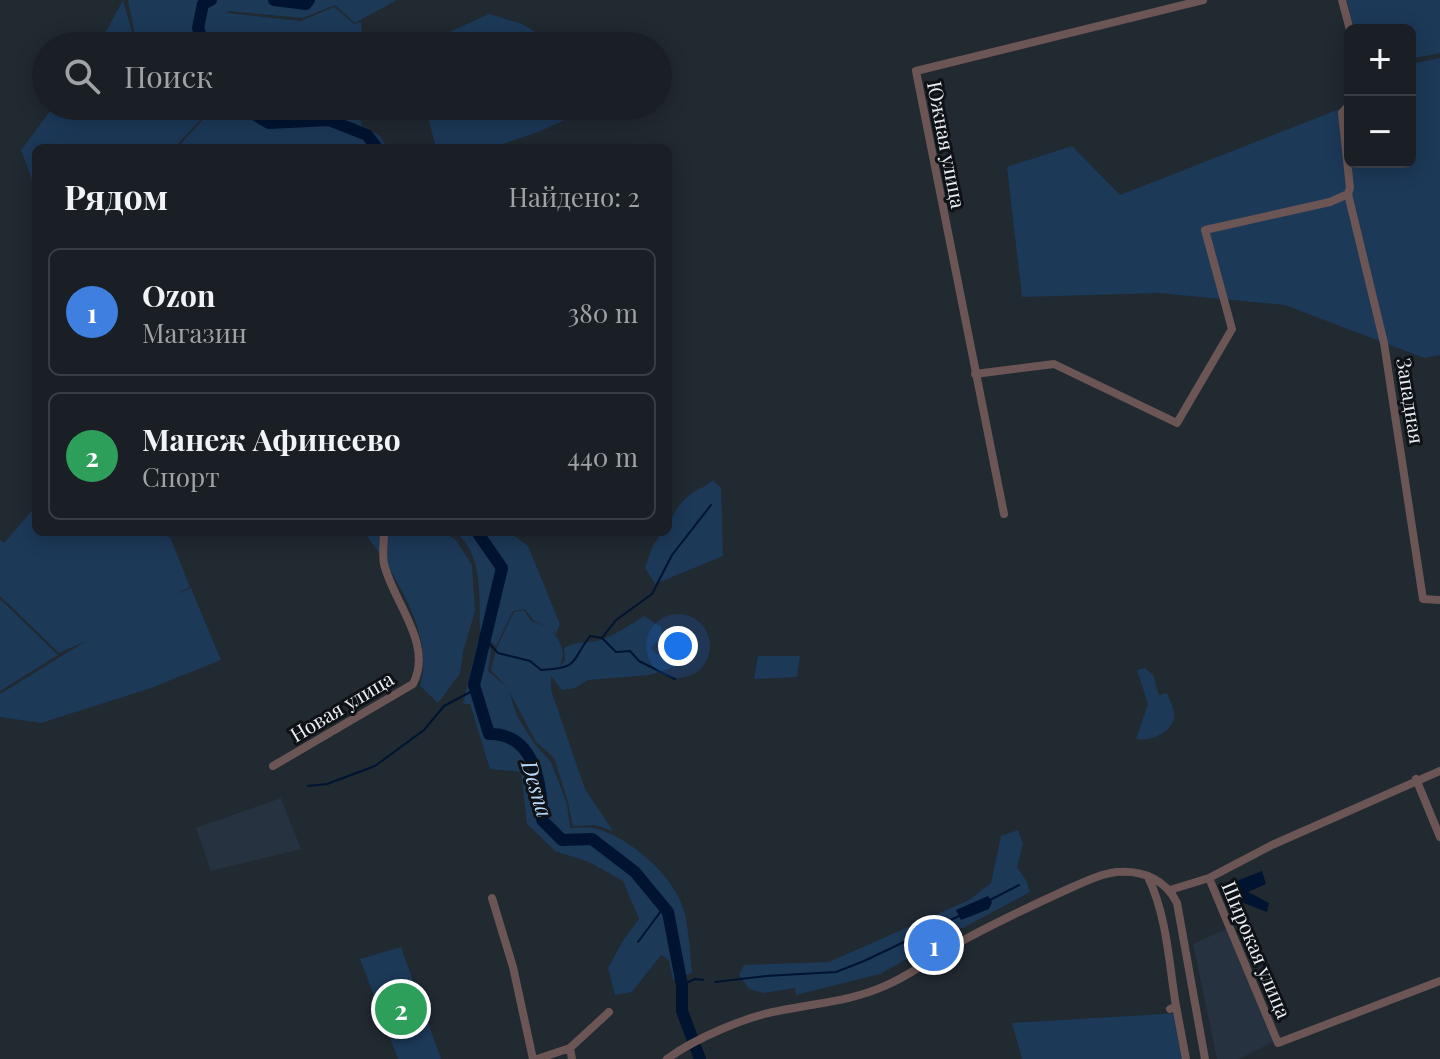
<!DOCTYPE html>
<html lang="ru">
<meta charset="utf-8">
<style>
:root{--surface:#191f25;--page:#262c32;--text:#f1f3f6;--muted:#9fa2a7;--line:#373d42;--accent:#f59b9d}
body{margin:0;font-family:"Playfair Display",serif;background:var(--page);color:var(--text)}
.controls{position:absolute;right:24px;top:24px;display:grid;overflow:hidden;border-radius:12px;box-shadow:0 4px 20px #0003}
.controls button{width:72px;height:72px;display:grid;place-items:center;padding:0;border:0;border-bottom:2px solid var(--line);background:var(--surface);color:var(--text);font:40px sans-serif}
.you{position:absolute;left:678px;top:646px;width:28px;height:28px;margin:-20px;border:6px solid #fff;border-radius:50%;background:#1a73e8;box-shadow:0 0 0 12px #1a73e833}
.badge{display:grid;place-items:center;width:52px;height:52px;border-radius:50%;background:var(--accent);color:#fff;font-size:26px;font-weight:700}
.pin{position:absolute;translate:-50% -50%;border:4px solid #fff;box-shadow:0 2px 8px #0006}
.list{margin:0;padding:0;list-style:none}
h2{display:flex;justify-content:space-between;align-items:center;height:104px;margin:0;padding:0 32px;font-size:34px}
h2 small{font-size:26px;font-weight:400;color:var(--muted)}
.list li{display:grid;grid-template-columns:52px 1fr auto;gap:24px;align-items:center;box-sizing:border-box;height:128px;margin:0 16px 16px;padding:0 16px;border:2px solid var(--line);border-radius:12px}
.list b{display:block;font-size:30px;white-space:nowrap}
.list p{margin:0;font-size:26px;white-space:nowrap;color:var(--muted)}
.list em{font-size:26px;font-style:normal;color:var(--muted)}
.icon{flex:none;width:44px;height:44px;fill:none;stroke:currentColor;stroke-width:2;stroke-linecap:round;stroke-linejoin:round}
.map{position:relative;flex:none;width:1440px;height:1059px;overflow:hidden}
.search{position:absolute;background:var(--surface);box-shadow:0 4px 20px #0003;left:32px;top:32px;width:640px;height:88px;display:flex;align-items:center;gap:20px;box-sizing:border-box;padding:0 28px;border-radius:44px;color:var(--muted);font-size:30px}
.panel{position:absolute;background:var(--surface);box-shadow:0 4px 20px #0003;left:32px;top:144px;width:640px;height:392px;border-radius:12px}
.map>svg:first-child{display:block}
</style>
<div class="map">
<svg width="1440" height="1059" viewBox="0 0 1440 1059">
<rect width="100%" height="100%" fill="#212931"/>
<path fill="#273240" d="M281 798 301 849 211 871 196 828Z
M1226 929 1273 1042 1239 1059H1217L1193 944Z"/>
<path fill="#1c3958" d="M123 0 136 46H98Z
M128 0H397L355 23 335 5 303 18 228 11 227 13 301 21 334 7 354 24 361 22 363 46H137Z
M1347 0H1440V53L1410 59V30H1354Z
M489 14 522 24 551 41 554 46H429L430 41Z
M1440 58V355L1424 358 1285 305 1158 293 1022 297 1007 167 1072 146 1120 195 1350 105V162H1410V64Z
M54 106H213L174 148H36V190L21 150Z
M215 106H359L361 125 380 136 387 148H177Z
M425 106H539L545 114 558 106H595L538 132 491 148H436Z
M713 480 721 488 723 556 655 584 645 568 652 547 662 532H668C668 519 680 502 691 494 699 488 706 487 713 480Z
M36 506V532H144L170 537 190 587 176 594 191 588 221 660 151 688 41 723 0 717V694L86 641 59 653 0 596V540L4 543Z
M364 532H443L456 540 472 565 475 611 463 652 460 674 438 703 420 686C435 633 394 574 364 532Z
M455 532H509L528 546 560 624 556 634 553 632C562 643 566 655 559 667L565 661 564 648C578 640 583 644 596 641 613 637 629 625 644 616L661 627 662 636 651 648 656 654 677 657 676 666 650 675 588 680 575 688 562 690 551 676V690L585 789 613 831 595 825 573 826 568 802 554 758 536 742 509 691 517 716 534 743 551 762 567 804 570 828C580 828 592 826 601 830 632 840 676 878 684 911 689 930 690 952 692 973L673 980 669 960 661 955 632 992 615 995 608 968 624 939 639 919 623 881 589 862 555 851 527 824 521 772 490 769 470 704H463L478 639 491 650 488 671 508 688 491 670 497 647 514 612 524 610 531 621 549 627 534 621 525 609 513 611 496 646 480 632C479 599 484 554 455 532Z
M0 599 58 655 0 691Z
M758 656H800L797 677 754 679Z
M1145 668 1153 675 1159 695 1167 693C1169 699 1173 706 1174 712 1177 731 1151 742 1136 739L1148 704 1137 670Z
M1018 830 1023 843 1017 867 1027 882 1030 892 963 928H947L926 939 914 955 880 974 796 995 795 988 764 993 749 989 739 975 744 965 829 962 969 900 991 883 1001 836Z
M401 947 441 1059H398L360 959Z
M1180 1013 1189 1059H1022L1012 1023Z"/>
<path fill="#001431" d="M1262 871 1266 884 1248 892 1269 903 1267 912 1236 900 1226 889 1229 884Z
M988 896 992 902 989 909 961 920 956 910Z"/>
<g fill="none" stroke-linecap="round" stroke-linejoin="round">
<path stroke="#001431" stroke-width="2" d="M602 638 616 620 652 594 672 555 711 505
M485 639 498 653 530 661 541 670C580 668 570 662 590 636L602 638 616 652 630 651 639 661 675 679
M308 786 327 784 375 766 424 730 444 706 476 689
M988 901 1019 885
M638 942 664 907
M715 982 766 976 836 972 864 961 961 915
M682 985 695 979 703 980"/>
<path stroke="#001431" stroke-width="12" d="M274 0 306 4 309 0
M204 46 198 28 203 4 211 0
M240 106 269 123 329 120 367 135 377 148
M477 532 502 568 474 685 489 734C534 733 542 783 542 820L562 840 592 839 635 872 668 912 682 985V1011L700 1059"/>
<path stroke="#6c5555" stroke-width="8" d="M1342 0 1350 30
M1348 194 1384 343 1423 599 1440 600
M975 374 1054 364 1177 423 1232 329 1205 230 1330 202 1348 194 1350 188 1342 113 1350 104
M1004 514 916 71 1203 0
M273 766 413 684C434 644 393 602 384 564 382 554 384 542 384 532
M1416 779 1440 837
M1148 877C1167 916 1169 964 1176 1006L1170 1009
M1209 878 1272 845 1440 771
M1170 890 1209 878 1278 1043 1440 981
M492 898 513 967 533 1059
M1176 1006 1186 1059
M537 1059 570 1048
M572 1059 570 1048 609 1012
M667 1059C694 1039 745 1017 778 1011 816 1003 854 1001 889 984 915 972 938 954 962 941 996 922 1031 906 1066 890 1082 883 1099 874 1117 872 1143 870 1166 880 1177 903L1205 1059"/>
</g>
<g text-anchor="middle" stroke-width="6" stroke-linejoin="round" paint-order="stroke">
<g font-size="20" fill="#e8edf3" stroke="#0e1115">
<text transform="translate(946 145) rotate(79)" y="7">Южная улица</text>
<text transform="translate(1410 401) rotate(81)" y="7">Западная</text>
<text transform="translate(342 707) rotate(-31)" y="7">Новая улица</text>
<text transform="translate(1256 950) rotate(67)" y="7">Широкая улица</text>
</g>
<g font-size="22" font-style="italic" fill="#bbd9fc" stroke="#0e1115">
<text transform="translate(537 789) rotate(73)" y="8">Desna</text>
</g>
</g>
</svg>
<div class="controls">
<button>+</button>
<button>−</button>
</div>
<div class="you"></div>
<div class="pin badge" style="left:934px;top:945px;background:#3f7fe0">1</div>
<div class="pin badge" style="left:401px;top:1009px;background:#2e9e5b">2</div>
<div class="search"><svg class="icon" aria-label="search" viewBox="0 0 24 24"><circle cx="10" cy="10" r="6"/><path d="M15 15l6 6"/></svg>Поиск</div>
<section class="panel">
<h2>Рядом<small>Найдено: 2</small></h2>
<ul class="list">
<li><span class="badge" style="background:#3f7fe0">1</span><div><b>Ozon</b><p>Магазин</p></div><em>380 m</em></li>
<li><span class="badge" style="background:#2e9e5b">2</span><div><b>Манеж Афинеево</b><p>Спорт</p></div><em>440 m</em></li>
</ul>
</section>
</div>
